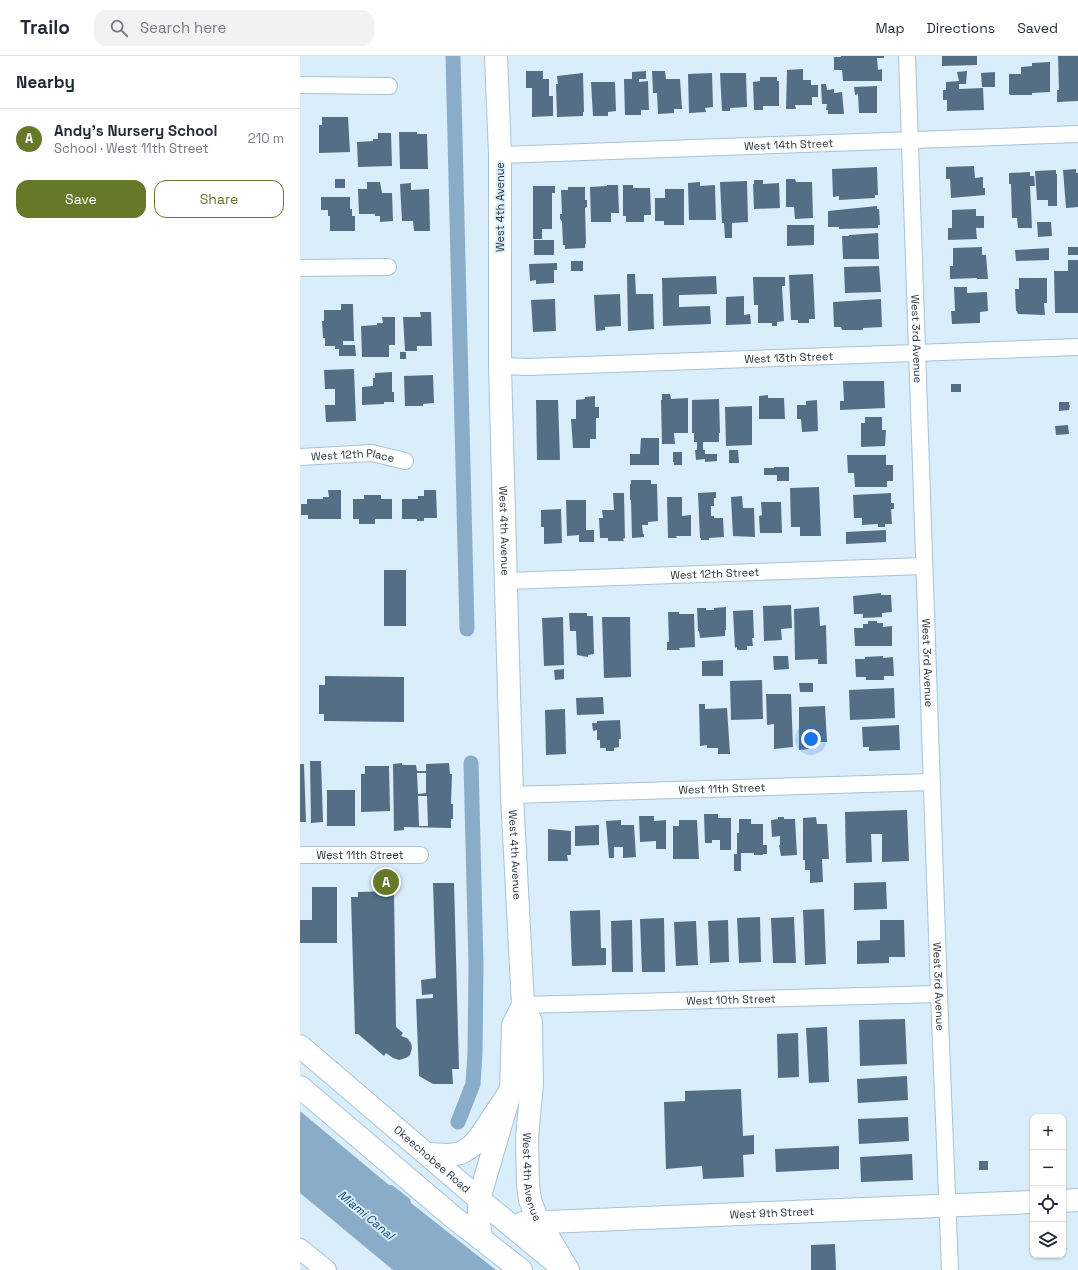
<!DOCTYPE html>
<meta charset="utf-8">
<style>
:root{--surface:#fff;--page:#f2f2f3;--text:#1f2937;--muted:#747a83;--line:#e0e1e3;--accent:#657929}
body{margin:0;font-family:"Space Grotesk",sans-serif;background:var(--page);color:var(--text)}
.controls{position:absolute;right:12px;bottom:12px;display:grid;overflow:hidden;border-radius:8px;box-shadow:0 1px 3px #0004}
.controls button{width:36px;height:36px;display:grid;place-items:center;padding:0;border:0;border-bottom:1px solid var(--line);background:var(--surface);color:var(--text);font:20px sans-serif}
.you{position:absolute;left:511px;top:683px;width:14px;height:14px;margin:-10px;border:3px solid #fff;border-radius:50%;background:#1a73e8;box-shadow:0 0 0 6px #1a73e833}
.badge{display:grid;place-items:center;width:26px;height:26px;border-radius:50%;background:var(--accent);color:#fff;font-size:13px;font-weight:700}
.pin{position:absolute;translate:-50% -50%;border:2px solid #fff;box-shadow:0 1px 4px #0006}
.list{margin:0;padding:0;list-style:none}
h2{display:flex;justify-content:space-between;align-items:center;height:52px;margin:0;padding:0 16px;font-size:17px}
h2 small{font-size:13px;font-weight:400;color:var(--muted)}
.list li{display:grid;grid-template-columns:26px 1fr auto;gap:12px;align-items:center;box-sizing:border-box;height:60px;padding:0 16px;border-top:1px solid var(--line)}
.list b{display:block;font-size:15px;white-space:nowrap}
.list p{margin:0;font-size:13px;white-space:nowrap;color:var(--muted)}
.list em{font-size:13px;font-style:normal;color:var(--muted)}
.actions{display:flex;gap:8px;padding:12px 16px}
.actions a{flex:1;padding:9px 0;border:1px solid var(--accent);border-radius:12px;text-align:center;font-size:14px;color:var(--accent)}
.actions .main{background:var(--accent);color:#fff}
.icon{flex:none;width:22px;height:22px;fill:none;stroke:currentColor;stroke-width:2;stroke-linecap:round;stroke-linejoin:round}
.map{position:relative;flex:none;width:778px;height:1214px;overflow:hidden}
header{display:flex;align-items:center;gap:24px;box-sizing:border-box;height:56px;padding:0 20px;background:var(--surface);border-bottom:1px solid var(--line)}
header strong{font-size:19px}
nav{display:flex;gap:22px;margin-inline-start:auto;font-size:14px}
.search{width:280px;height:36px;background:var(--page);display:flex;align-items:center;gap:10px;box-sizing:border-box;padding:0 14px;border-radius:12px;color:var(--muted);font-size:15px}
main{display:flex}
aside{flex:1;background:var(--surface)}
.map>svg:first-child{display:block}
</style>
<header>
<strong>Trailo</strong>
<div class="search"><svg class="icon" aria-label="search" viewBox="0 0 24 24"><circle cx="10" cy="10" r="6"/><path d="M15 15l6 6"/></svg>Search here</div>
<nav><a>Map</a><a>Directions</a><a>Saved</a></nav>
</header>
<main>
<aside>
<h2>Nearby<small></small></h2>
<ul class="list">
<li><span class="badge">A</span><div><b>Andy's Nursery School</b><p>School · West 11th Street</p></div><em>210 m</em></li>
</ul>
<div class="actions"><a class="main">Save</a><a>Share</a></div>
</aside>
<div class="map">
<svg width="778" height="1214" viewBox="0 0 778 1214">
<rect width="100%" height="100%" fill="#daedfb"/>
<path fill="#89adc9" d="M0 1055 89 1129H92L110 1143 111 1147 196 1214H93L0 1137Z"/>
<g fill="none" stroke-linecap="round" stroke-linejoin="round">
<path stroke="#89adc9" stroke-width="15" d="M153 0 167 573
M158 1066 173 1028 175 997 176 909 171 707"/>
</g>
<path fill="#546f85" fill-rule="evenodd" d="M541 0H584V2H577L578 14 582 13V25H543L542 14H534V1H541Z
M642 0H677V9L642 10Z
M758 0H778V45L757 46V34H759Z
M750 6V36L732 37V39H711L709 38V18H721V11L732 10V7Z
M503 13V24H511V29H518V41H512V49H495L496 53H486L487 14Z
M226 15H243V23H249V40H253V60L232 61V32H226Z
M346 15V23H339V26L348 25 349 54H341V59H325L324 23H332V16Z
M352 15H365L366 23H380L382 53H374V57L358 58 357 37H353Z
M667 15 666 28H659V33L683 32 684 54 647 55V44H643V34H646V26L659 25 657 16Z
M695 16V31H682L681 17Z
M283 17 284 56H283V60L257 61 256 28H258L257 20Z
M412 17 413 51 405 52 406 56 389 57 388 18Z
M420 17H446L447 51 430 52V55H422Z
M460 21H477V25H479V50H463V54H454L453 26 460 25Z
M291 26H315L316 55 308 56V60H293Z
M521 28H526L527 34 534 33V37L542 36 544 58H528V54H526L527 48H522Z
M577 30V57H559L558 38 555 39 554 31Z
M22 61H48L50 96 19 97V69H22Z
M99 76H117V78H127L128 113H100Z
M78 77H91L92 110 58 111 57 86 73 85V83H78Z
M674 110 675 122 683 121V132H685V139L651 142 650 123H646V111Z
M577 111 578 139H575V142L539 144V140L533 141 532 113Z
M776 113V117H778V151L766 152 763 114Z
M756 114V118H757V150H748V144H737L735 115Z
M730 116V120H734L735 130H730L732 172H718L717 162H712L711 128H709V117Z
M35 123H45V132H35Z
M486 123H495L496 126H512L513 162 495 163 494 151H486Z
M454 124H463V128L479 127 480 152 454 153 453 128H454Z
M447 125 448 166 432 167V182H425L424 167H422L420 126Z
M67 126H80L82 137H92L93 165 80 166V160H75V158H59L58 133H67Z
M400 126V130L415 129 416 164H389L388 127Z
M111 127V134L129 133 130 175H114L113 165H102L100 128Z
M307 129H318L319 157H311V166H291L290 131 307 130Z
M323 129H333V132H350L351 159H344V166H326V160H323Z
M233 130H255V137H252V173H242V183H233Z
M268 131H285V144H287V151L285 152 286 188H285V192L265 193V189H263L262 165H261L260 162V158H262L261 134H268Z
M365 133H384V169H364V165H355V142H365Z
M21 141H50V153H52V160H55V175H30V160H28V154H21Z
M577 150V153H579L580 169H578V172L539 173V171H528V155Z
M676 153V160H684V172H676L677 183 648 184V172H652V154Z
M737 166H751L752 180 738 181Z
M487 169H514V189L487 190Z
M578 177 579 203H543L542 180H549V179Z
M234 184H254V199H234Z
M682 191V199H686L688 223H677V222L650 223V210H653V192Z
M768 191H778V199H768Z
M749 192V204L716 205 715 194Z
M768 204H778V257H755L754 215H768Z
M271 205H283V215H271Z
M257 207V214H254V227L236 228V224L230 225 229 208Z
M579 210 581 236 545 237 544 211Z
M327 218H335L336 238H353L354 273 328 275Z
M513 218 515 263H509V267H498V264H491L489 219Z
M416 220 417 238 379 239V251L410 250 411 268 363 270 362 222Z
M453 221H485V230H482L484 265 477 266V270H472V267H458V249H454Z
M719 222H747V247H744L745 259 718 258 717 255H716L715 233H719Z
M654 231H667V237L687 236 688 255 680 256V267L652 268 651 255H655Z
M320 238 321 270 305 271V274L296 275 294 239Z
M444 240V259L450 258 451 268 426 269V241Z
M255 243 256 275 233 276 231 244Z
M581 243 582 271 563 272V274H542L541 271H534L533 246Z
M41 248H53L54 285H43V289H55L56 300H39V293H35V290H25V282H23L22 265H24V254H41Z
M120 256H131L132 290H117V295H105L103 261H121Z
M82 261H95V289H89V301H62L61 270 77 269V267H83Z
M100 296H106V303H100Z
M54 313 56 365 26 366 25 349H35V333H25L24 314Z
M92 316V336H94V346H84V348L62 349V331L73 330V322H75V317Z
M133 319 134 347 123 348V350H105L104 320Z
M543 325H584L585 352 540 354V345H544Z
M651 328H661V336H651Z
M362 338H370L371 343 388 342V377H374L375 388H362L361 344H362Z
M468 339V342H484L485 363H459V340Z
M295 340V351H299V362H296V383H290V392H273L271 363H276V344L285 343V341Z
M419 343 420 377H419V386H403V394H405V398H417V405L405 406V403L396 404 395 394H397V386H394V377H392V344Z
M236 344H258L260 404H237Z
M517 344 518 375 502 376 501 363H497V349H506V345Z
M759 346H769V349H770L769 354 759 355Z
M452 350V389L426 390 425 351Z
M565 361H582V374H586L585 390 561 391V367H565Z
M768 369 769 378 756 379 755 370Z
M341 382H359V409H330V398H340Z
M429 394H438L439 407H429Z
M373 396H382V409H374V406H373Z
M547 399H586V409H593V425H587V431H555L554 417H548Z
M474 411H489V425H477V419H464V412H474Z
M331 424H351V428H357L358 465 348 466V469H342L343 478H344V481L332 482 331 444H330V428H331Z
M519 431 521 480H500V471H491L490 432Z
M28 434H41V463H8V459H1V448H7V443H23V441H29Z
M124 434H136L137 462H124V465H117V463H102V443H118V440H124Z
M416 436V442H414V450H411V460H414V462H423L424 481 409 482V484H401V482H400L398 437Z
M313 437H324L325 482 323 483 324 485H308V482H300L299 462H303L302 454H314Z
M591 437V447H594V453H591L592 468H585V471H578V468L562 469V462H554L553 439Z
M64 439H81V443H92V463H75V468H59V463H53V443H64Z
M442 440 443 452H454L455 481 433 480 431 441Z
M367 441H382V460L391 459V480H376L377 482H368Z
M266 444H286V474H294V486H279V479L267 480Z
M461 446H481L482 477H460L459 460 462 459Z
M261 453 262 487 244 488V471H241V454Z
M586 474V486L546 488V476Z
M84 514H106V570H84Z
M581 537V539H591L592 556 582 557V561L563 562V558H554L553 540Z
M491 549 492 572 481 573 482 584 464 585 463 550Z
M426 551V574H425V580L400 582 399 575H398L397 552H406V554H414V552Z
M519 551 520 570 526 569 527 608H518V603L495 604 494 553Z
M453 554 454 582H452L453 590H447V594H437V591L435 592 433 555Z
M368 556H379V558H394L395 591 379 592 380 594H367V586H369Z
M269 557H287V560H293L294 598 288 599V601L277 599 276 575H270Z
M263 561 264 609 244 610 242 562Z
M302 561H330L331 621 304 622Z
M568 565H577V567H583V571L592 570V590H555L554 572H563V568H568Z
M473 600H488L489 613 474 614Z
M583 600V602L593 601 594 620H584V624H566V621H556L555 603H565V601Z
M423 604V620H402V605Z
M264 613V623L255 624 254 614Z
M25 620 104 621V666L24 665V658H19V629H25Z
M462 624 463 663 431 664 430 625Z
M499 627H513V636H500Z
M594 632 595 662 550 664 549 634Z
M466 638H491L493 691 474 693V668L467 669Z
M303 641 304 658 277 659 276 642Z
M399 648H405V653L427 652 430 698H418V692H407V689L400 690Z
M525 650 527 686H510V693L499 694V651Z
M265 653 266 698 246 699 245 654Z
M320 664 321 683H319V691L314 692V695H306V692H300V684H297V674L293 675 292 667H297V665Z
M599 669 600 694 569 695V691H563L562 671Z
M10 705H21L23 766 11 767Z
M102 707V709H116L117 715H126V708L149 707 150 718H152L151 748H153V763H151V772L104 771V774L94 775 93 708ZM117 717H126V737L118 738ZM118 740H127L128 770H119Z
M0 708H4L6 766H0Z
M65 710H89L90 755 61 756V718H65Z
M27 734H55V770H27Z
M607 754 609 805 582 806V778H571L572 806 546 807 545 756Z
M404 758H418V762H431V794H420V784H412V787H405Z
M339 760H354V765L366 764V793H356V785L340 786Z
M478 761H484V763H495L497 799 481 800 479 789H480V780L472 781 471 764 478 763Z
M516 761 517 768H527L529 803H522L523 826 510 827V814H505V804H503V762Z
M439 763H451V768H463V789H467V798H463V799H454V797H441V815H434V798H437V777H439Z
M321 764V769H334L336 801 323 802V791H314V802H309L306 765Z
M379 764H397L399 803H373V770H379Z
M299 769V789L275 790V770Z
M248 773 271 775V799H267L268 805H248Z
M586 826 587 853 554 854V827Z
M133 827H154L159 1013H152L153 1028H133L119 1020 116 943 133 942V938L122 939 121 924 136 922Z
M12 831H37V887H0V864H12Z
M94 835 96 971 103 977 101 980 107 982 111 987 112 992 110 999 106 1002 99 1004 93 1002 86 997 84 1000 58 978H55L51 841H58V836Z
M524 853 526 908 505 909 503 854Z
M300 854 301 892H306V909L272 910 270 855Z
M460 861 461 906 439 907 437 862Z
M494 861 496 907H473L471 862Z
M364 862 365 916H342L340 863Z
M332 864 333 916H312L311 865Z
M428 864 429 906 410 907 408 865Z
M580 864H604L605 901H589V907L557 908V885L580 884Z
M396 865 398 909 376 910 374 866Z
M605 963 607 1008 560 1010 559 964Z
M527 971 529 1026 509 1027 506 972Z
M498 977 499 1021 478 1022 477 978Z
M607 1020 608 1044 558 1047 557 1023Z
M441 1033 443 1080 454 1079V1098L443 1099 444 1121 403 1123 402 1110 366 1113 364 1046 385 1045V1035Z
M608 1061 609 1085 559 1088 558 1063Z
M539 1090V1113L476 1116 475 1093Z
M612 1098 613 1124 561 1126 560 1101Z
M679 1105H688V1114H679Z
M535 1188 536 1214H511V1189Z"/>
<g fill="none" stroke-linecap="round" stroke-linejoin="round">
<g stroke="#a5c3db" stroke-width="18">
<g id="minor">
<path id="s1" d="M607 0 639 938 650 1214"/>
<path d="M0 29 89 30"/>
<path id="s2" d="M200 99 778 78"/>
<path d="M0 212 88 211"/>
<path id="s3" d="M200 310 228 311 778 291"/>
<path id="s4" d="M0 401 72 397 105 405"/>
<path id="s5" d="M206 525 624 510"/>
<path id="s6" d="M212 739 631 726"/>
<path id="s7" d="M0 799H120"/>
<path id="s8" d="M223 949 639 938"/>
</g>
</g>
<g stroke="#a5c3db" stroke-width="22">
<path id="tertiary" d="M0 1193 26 1214"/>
</g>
<g stroke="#a5c3db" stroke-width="24">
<g id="secondary">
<path d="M763 1145 778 1144"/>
<path id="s9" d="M223 1167 733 1146"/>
</g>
</g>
<g stroke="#a5c3db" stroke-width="24">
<g id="primary">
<path id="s10" d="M196 0 200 99V310L207 568 212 739 223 949 231 966 232 1027 227 1082 228 1130 230 1144 236 1160 268 1214"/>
<path d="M181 1182 179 1167V1143L211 1034 213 969 223 949"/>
</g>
</g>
<g stroke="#a5c3db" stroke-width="24">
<g id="trunk">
<path id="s11" d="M0 990 179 1143 265 1214"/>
<path d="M0 1031 153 1161 221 1214"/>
<path d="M127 1098 149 1099 161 1097 172 1090 179 1082 211 1034"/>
</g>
</g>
<use href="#minor" stroke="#fff" stroke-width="16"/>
<use href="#tertiary" stroke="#fff" stroke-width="20"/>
<use href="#secondary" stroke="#fff" stroke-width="22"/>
<use href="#primary" stroke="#fff" stroke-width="22"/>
<use href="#trunk" stroke="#fff" stroke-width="22"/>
</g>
<g text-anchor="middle" stroke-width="4" stroke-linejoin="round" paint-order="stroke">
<g font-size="11" fill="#27333d" stroke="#daedfb">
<text dy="4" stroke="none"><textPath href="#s2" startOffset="289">West 14th Street</textPath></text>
<text transform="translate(200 151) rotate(-90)" y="4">West 4th Avenue</text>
<text dy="4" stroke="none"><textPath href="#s1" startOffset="283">West 3rd Avenue</textPath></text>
<text dy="4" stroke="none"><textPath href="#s3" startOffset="289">West 13th Street</textPath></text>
<text dy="4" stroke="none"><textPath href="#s4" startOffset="53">West 12th Place</textPath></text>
<text dy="4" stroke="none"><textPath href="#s10" startOffset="475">West 4th Avenue</textPath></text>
<text dy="4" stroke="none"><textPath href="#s5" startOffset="209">West 12th Street</textPath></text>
<text dy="4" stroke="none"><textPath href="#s1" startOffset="607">West 3rd Avenue</textPath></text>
<text dy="4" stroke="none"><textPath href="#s6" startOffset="210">West 11th Street</textPath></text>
<text dy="4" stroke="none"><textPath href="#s10" startOffset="799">West 4th Avenue</textPath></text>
<text dy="4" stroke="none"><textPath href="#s7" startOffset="60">West 11th Street</textPath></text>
<text dy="4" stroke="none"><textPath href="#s1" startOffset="931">West 3rd Avenue</textPath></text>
<text dy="4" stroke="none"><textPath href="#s8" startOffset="208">West 10th Street</textPath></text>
<text dy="4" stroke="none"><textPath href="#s11" startOffset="174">Okeechobee Road</textPath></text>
<text dy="4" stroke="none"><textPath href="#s10" startOffset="1124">West 4th Avenue</textPath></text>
<text dy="4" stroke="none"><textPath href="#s9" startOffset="249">West 9th Street</textPath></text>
</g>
<g font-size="12" font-style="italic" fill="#0f4b72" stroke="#daedfb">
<text transform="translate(66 1159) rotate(40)" y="4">Miami Canal</text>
</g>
</g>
</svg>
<div class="controls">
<button>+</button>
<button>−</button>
<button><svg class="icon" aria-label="locate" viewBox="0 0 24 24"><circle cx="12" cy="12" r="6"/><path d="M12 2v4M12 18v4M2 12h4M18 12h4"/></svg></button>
<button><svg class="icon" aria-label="layers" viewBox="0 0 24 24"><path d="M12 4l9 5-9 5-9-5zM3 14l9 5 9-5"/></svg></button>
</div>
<div class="you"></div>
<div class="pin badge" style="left:86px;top:826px">A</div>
</div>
</main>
